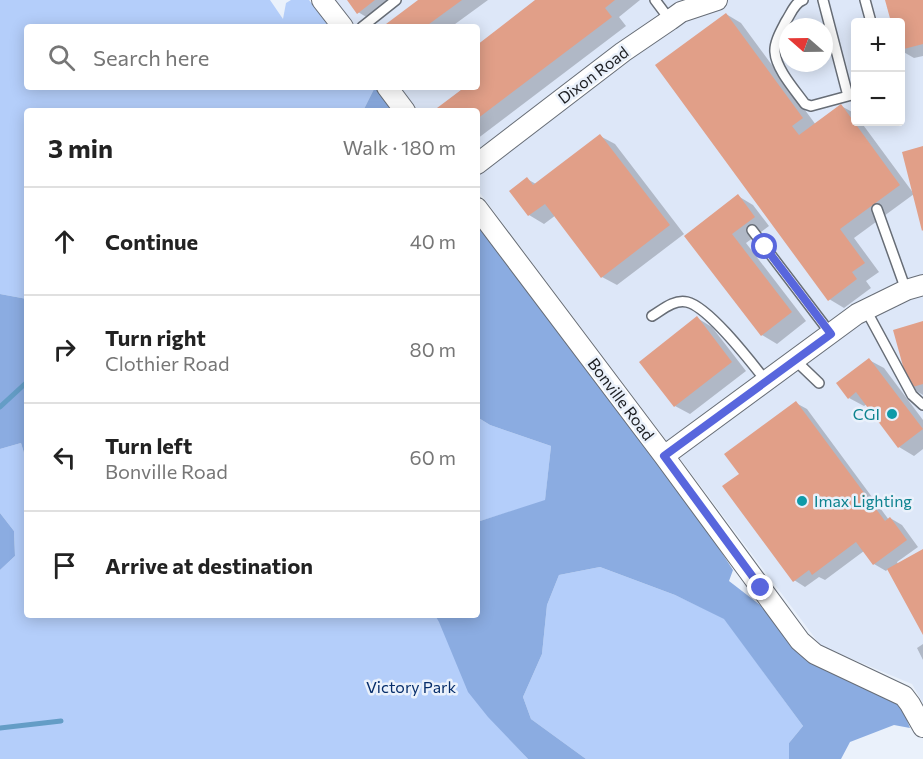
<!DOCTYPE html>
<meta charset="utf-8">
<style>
:root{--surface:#fff;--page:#f2f2f2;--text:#222;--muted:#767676;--line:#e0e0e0}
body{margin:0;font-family:Commissioner,sans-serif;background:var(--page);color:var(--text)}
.controls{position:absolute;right:18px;top:18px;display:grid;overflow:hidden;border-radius:6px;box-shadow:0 3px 15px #0003}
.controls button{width:54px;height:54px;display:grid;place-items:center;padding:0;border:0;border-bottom:2px solid var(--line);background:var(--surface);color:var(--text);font:30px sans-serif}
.compass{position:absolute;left:779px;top:18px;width:54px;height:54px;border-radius:50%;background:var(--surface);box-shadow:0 3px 15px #0003;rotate:290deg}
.stop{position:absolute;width:18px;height:18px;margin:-14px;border:4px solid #5866dd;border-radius:50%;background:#fff}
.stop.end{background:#5866dd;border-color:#fff;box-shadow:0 2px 6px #0008}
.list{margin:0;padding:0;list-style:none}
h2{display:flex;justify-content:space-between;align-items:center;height:78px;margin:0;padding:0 24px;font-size:26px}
h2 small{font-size:20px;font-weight:400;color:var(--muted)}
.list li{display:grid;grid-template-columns:39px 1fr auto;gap:18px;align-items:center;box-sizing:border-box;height:108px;padding:0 24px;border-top:2px solid var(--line)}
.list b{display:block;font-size:22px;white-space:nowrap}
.list p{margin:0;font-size:20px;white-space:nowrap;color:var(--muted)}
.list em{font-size:20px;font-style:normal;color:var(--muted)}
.icon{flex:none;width:33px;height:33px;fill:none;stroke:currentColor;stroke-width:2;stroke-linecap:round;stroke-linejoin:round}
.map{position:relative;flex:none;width:923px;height:759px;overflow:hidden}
.search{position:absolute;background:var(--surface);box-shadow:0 3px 15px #0003;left:24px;top:24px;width:456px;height:66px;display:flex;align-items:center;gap:15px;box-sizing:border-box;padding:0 21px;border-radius:6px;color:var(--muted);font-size:22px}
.panel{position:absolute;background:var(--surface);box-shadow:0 3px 15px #0003;left:24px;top:108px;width:456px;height:510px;border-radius:6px}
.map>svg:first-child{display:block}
</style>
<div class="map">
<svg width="923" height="759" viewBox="0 0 923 759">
<rect width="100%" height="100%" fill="#eaf1fb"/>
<path fill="#dde7f8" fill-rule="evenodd" d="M335 0H923V703L912 684 821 646 477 189V111H418L400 87H477V27H355ZM856 22H900V122H856ZM788 27H824V63H788Z"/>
<path fill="#b4cefa" d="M0 0H270L283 19 286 3 291 0H309L330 27H27V87H375L363 111H27V299L0 294Z
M477 417 490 425 551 446 545 501 477 522Z
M21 443 27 463V615H477L489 717 528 759H0V570L15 556 14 531 0 513V449Z
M600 567 675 595 724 618 803 726 789 743V759H586L531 719 523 697 542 654 547 605 559 575Z"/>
<path fill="#8bace1" d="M375 87H376L394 111H363Z
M477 223 704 525 733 570 729 581 773 615 901 705 910 728 894 725 850 742 841 759H789V743L803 726 724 619 675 595 600 567 559 575 547 605 542 654 523 697 531 719 586 759H528L488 717 468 692 439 622 435 615H477V522L545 500 551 446 490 425 477 417Z
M0 294 27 299V463L21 443 0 449Z
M0 513 14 531 15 556 0 570Z"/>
<path fill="#0003" d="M349 0H401L373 21 358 12Z
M421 0H488L451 27H384Z
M538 0H640L619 17 626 26 477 139V111H435L465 87H477V46Z
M886 0H923V56L914 58 900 50V22H892Z
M726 14 741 23 816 125 841 106 856 114V122H861L914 194 854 238 879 272 866 281 871 288 844 308 829 299Z
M600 136 615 144 684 234 617 285 602 277 556 215 544 224 529 215 527 179 536 184Z
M738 196 753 205 769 226 746 243 806 321 777 344 762 335 686 236Z
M697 318 712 327 746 371 690 414 675 406Z
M923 323V395L910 387Z
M869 360 884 368 923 420V449L914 456 899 447 867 404 864 406 849 398Z
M796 403 807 409 889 520 890 518 902 525 918 547 897 562 898 564 923 550V631L888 569 886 571 874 564 864 551 825 580 819 577 805 587 794 580 741 474Z
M923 644V660L917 648Z"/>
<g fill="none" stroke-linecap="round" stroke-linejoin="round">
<path stroke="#649dc6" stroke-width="5" d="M0 407 27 382
M0 728 61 721"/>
</g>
<path fill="#e19f88" d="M347 0H375L357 14Z
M418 0H462L425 27H382Z
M535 0H615L605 8 612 17 477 119V111H433L465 87H477V45Z
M885 0H923V44L900 50V22H891Z
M726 13 803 118 792 126 799 135 841 104 900 185 840 229 865 263 852 272 857 279 828 301 655 65Z
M600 134 670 225 601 278 545 204 528 216 509 191 527 177 533 185Z
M923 146V230L922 231 902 152Z
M738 194 755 217 732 234 792 312 761 336 684 236Z
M697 316 732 362 674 407 639 362Z
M923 321V384L909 388 893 330Z
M869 358 923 429 898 448 856 392 848 399 836 383Z
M796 401 885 521 890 517 907 540 873 565 856 542 812 575 809 570 793 582 722 486 739 474 724 454Z
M923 549V635L887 569Z"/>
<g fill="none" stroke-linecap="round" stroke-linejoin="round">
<g stroke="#676d76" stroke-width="12">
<path id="service" d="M655 0 670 20
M803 0C794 3 791 14 786 21 782 29 774 42 775 52 776 69 795 90 805 104L811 106 848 96
M823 0 848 96 856 94
M865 0 871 22
M362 27 396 0
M877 209 906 290
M752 230 831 334
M866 310 912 395 923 405
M652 316C662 310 674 299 687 302 709 307 751 362 766 381
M795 360 819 383"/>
</g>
<g stroke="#676d76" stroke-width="22">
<path id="minor" d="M322 0 343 27
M387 87 405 111
M477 164 623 52 670 20 681 12 717 0
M477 208 664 456 800 641 815 654 904 696 910 704 923 727
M664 456 857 314 906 290 923 285"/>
</g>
<use href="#service" stroke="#fff" stroke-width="9"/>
<use href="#minor" stroke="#fff" stroke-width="20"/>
</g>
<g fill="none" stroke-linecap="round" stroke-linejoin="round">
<path stroke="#5866dd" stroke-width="8" d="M761 588 664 456 831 334 765 247"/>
</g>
<g fill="#0f9aa8" stroke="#eaf1fb" stroke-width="2">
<circle cx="892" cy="414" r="6"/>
<circle cx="802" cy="501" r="6"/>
</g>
<g text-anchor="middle" stroke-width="5" stroke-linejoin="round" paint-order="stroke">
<g font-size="16" fill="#1c1e22" stroke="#eaf1fb">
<text transform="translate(593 75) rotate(-37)" y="6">Dixon Road</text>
<text transform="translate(621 399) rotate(53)" y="6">Bonville Road</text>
</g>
<g font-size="16" fill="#0d838f" stroke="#eaf1fb" text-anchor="end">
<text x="880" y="420">CGI</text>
<text x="814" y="507" text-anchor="start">Imax Lighting</text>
</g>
<g font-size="16" fill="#072e6b" stroke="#eaf1fb">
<text x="411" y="693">Victory Park</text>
</g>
</g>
</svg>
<div class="controls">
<button>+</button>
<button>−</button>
</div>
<svg class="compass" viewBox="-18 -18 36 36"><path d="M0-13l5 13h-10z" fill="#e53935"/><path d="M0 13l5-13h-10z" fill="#767676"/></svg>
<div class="stop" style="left:765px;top:247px"></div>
<div class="stop end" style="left:761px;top:588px"></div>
<div class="search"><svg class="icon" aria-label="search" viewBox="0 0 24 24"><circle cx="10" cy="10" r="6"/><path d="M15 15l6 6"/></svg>Search here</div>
<section class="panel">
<h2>3 min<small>Walk · 180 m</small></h2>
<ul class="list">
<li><svg class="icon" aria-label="ahead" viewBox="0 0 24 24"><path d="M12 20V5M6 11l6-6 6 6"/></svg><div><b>Continue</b></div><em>40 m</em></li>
<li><svg class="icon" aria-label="right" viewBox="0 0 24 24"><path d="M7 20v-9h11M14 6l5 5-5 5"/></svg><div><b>Turn right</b><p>Clothier Road</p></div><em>80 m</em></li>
<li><svg class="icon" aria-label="left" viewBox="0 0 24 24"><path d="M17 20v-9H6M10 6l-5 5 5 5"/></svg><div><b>Turn left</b><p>Bonville Road</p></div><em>60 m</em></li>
<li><svg class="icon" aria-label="arrive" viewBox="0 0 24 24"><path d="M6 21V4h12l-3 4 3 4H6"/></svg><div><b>Arrive at destination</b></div></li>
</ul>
</section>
</div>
